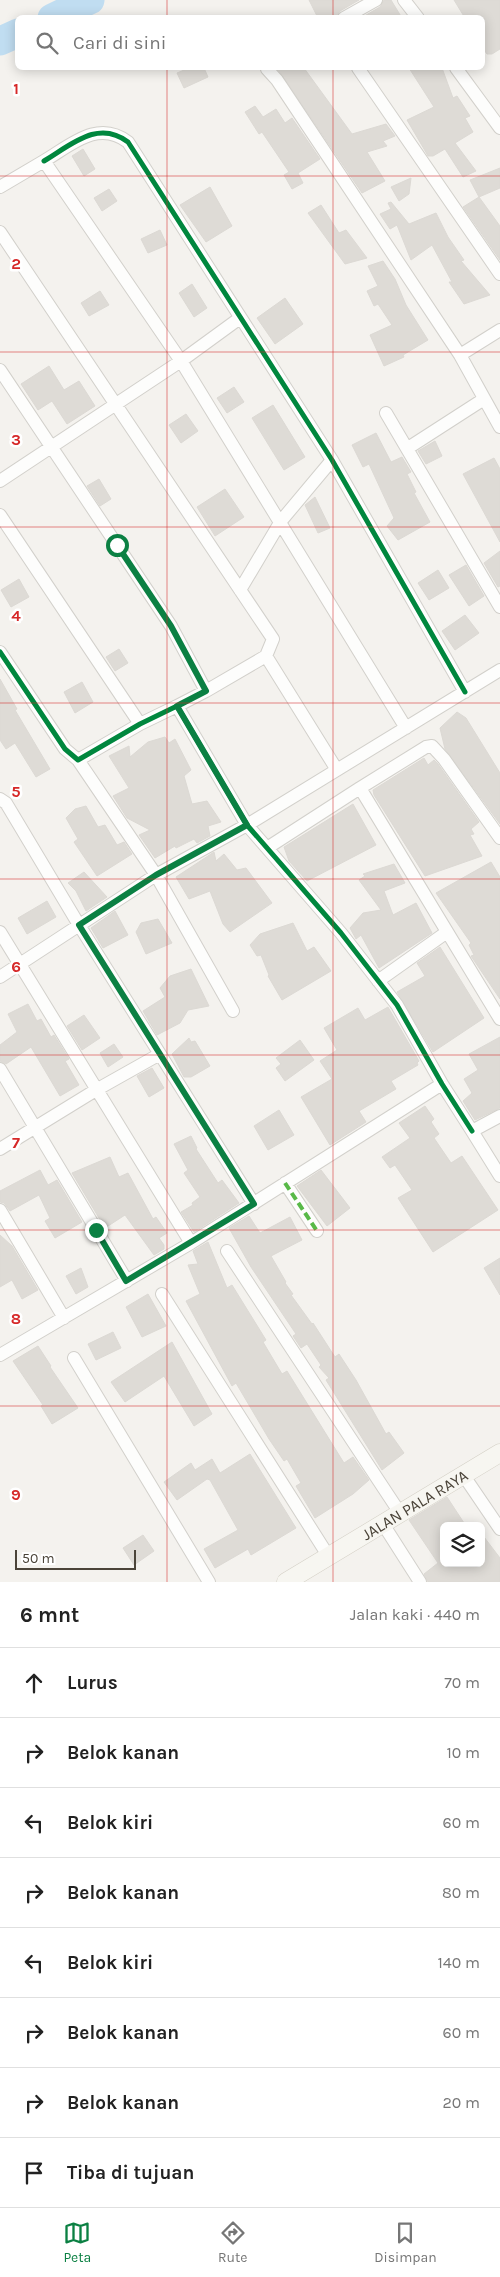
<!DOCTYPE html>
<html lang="id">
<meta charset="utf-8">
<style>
:root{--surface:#fff;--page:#f2f2f2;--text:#222;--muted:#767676;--line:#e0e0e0;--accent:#0b8043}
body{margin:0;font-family:Karla,sans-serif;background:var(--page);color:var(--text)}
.controls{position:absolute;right:15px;bottom:15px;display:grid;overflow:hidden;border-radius:8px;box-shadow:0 2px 12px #0003}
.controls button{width:45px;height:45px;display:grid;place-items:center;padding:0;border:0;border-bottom:1px solid var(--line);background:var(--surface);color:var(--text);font:25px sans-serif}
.scale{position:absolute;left:15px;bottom:12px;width:121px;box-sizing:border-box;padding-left:5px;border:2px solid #4b4439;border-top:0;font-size:14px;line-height:18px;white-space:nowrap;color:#4b4439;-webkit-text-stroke:4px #fff;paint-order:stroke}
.stop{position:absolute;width:15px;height:15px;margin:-11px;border:4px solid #0b8043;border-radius:50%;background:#fff}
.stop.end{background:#0b8043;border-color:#fff;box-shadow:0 1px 5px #0008}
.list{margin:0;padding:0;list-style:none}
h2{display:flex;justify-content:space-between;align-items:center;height:65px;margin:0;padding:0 20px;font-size:21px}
h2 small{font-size:16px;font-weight:400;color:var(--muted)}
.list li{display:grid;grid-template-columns:32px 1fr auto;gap:15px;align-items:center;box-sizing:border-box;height:70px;padding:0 20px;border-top:1px solid var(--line)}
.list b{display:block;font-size:19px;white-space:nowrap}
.list em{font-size:16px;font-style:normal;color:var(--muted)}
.icon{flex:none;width:28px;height:28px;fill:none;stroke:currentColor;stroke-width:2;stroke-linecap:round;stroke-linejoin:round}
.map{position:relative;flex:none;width:500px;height:1582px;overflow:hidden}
.search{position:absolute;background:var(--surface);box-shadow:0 2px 12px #0003;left:15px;right:15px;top:15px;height:55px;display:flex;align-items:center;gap:12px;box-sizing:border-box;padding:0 18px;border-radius:8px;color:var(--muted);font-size:19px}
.sheet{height:625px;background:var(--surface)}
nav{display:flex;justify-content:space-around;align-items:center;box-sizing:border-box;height:70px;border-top:1px solid var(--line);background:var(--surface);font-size:14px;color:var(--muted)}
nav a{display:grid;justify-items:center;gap:2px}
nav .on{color:var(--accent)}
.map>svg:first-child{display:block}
</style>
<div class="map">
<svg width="500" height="1582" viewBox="0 0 500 1582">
<rect width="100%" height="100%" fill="#f4f2ee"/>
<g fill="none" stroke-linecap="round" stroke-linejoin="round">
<path stroke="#c0ddf1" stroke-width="29" d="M52 18 90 0
M0 41 18 33"/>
</g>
<path fill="#dedbd6" stroke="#dcd9d4" d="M309 0H359L340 11 336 18H318Z
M384 0H391L402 18H361L380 7Z
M454 0H500V49L492 54H487L482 47V18H465Z
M189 68H204L208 77 184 88 177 73Z
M277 68H304L352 134 386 124 395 136 383 141 387 146 367 152 385 181 362 193Z
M409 68H442L453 98 457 96 470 116 465 118 473 132 455 143 476 171 463 177 445 149 433 156H428L424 149 407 120 434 107Z
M255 106 263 117 276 109 285 123 292 118 320 159 298 173 303 183 292 189 284 175 289 172 262 132 259 134 245 112Z
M83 149 95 169 84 176 72 156Z
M500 168V188L479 197 470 180Z
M411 178 409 194 399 201 391 187Z
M210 187 232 226 206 242 180 205Z
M109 189 117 201 102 211 94 198Z
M479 197 500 226V260L463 207Z
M391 202 409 224 436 213 448 237 464 260 461 261 490 295 464 304 449 282H452L432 245 411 260 397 225 390 229 380 214 391 209 388 203Z
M321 205 339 233 346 230 367 258 345 264 308 213Z
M160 230 167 245 148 253 141 239Z
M383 261 395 279 406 305 428 340 403 355 404 357 384 366 370 335 392 325 378 304 374 306 367 291 378 286 368 266Z
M192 284 207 308 194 317 179 293Z
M100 291 109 305 89 316 81 303Z
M285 298 303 324 275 344 257 318Z
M49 366 64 390 79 381 95 406 67 424 52 401 38 410 21 384Z
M234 387 244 402 227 413 217 398Z
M273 405 305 457 284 470 252 418Z
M186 414 198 431 181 443 169 425Z
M376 433 391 462 402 457 411 472 407 474 416 492 414 493 430 522 398 540 387 526 394 518 369 464 363 467 352 445Z
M435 441 442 456 426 464 418 451Z
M494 458 500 469V542L463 474Z
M99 479 111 499 100 506 87 486Z
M225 489 244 517 215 536 197 507Z
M315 497 330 528 318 533 305 505Z
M500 551V586L498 587 484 563Z
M466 565 484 596 469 606 449 575Z
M438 570 449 588 429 600 418 583Z
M19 579 29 597 11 607 1 590Z
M465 615 479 633 455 650 442 631Z
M119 649 128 663 115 671 106 657Z
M0 679 17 709 15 710 50 769 36 777 15 743 6 749 0 740Z
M82 682 93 702 75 713 64 692Z
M457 712 466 718 500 773V824L445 749 440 728Z
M165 737 169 743 175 739 191 770 184 776 192 804 207 801 221 822 208 826 210 836 197 843 194 839 176 848 175 846 155 858 139 835 150 830 127 818 113 796 129 788 109 756 129 746 130 757 148 742Z
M424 758 428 765 434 760 438 764 479 822 471 829 474 834 470 835 482 856 425 876 374 795 373 790Z
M353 804 376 845 307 881 289 861 284 847Z
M86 806 98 827 105 825 117 845 124 842 132 854 97 876 74 842 78 839 66 818 75 809Z
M214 852 216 861 224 854 237 870 246 868 272 903 230 932 223 924 210 891 189 899 176 877Z
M491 862 500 877V999L471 956 474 955 469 945 471 943 436 893Z
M394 864 405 883 384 891 393 915 416 903 432 933 379 968 361 935 356 939 350 928 363 913 381 910 359 880 365 876 363 874Z
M84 872 107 897 86 911 76 891 68 883Z
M47 901 56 917 27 934 18 918Z
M115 911 128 935 103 948 91 928Z
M158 919 172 943 146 954 136 932 141 923Z
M293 923 307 951 314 947 331 971 282 1000 268 976 269 975 261 955 257 956 250 945 260 934Z
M440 947 484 1018 433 1052 397 992 425 976 417 963Z
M191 969 209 1006 188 1010 180 1023 157 1035 143 1011 165 997 160 988 170 976Z
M28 1004 37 1021 41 1019 51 1037 54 1035 69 1059 65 1061 79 1085 60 1096 31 1047 6 1064 0 1061V1045L17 1032 8 1014Z
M388 1007 419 1061 417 1063 418 1065 391 1081 396 1089 359 1111 366 1122 330 1145 301 1097 332 1079 320 1061 337 1050 324 1028 358 1008 365 1020Z
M84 1015 100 1038 82 1050 67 1026Z
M500 1037V1108L475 1120 463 1101 472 1093 464 1079 478 1070 469 1054Z
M189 1038 191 1042 195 1041 210 1066 191 1077H184L172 1054Z
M300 1040 314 1060 285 1081 276 1068 281 1064 276 1058Z
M114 1044 123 1057 108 1067 100 1053Z
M152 1068 164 1088 149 1097 137 1076Z
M425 1106 434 1119 431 1122 439 1134 434 1138 451 1163 462 1156 498 1210 433 1252 398 1198 412 1190 395 1165 390 1168 382 1157 410 1138 399 1123Z
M279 1110 294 1135 268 1150 254 1126Z
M191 1136 197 1148 196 1149 218 1183 222 1180 239 1203 194 1232 181 1212 193 1205 192 1203 200 1197 184 1173 188 1170 174 1144Z
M110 1157 119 1177 128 1173 153 1219 156 1217 167 1233 159 1238 164 1245V1249L154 1255 125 1215 105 1228 72 1173Z
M40 1170 48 1185 57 1180 82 1222 55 1238 45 1221 50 1218 39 1195 10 1211 4 1203 0 1202V1191Z
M321 1170 350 1208 327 1226 297 1186Z
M249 1216 260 1233 290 1217 302 1240 271 1256 286 1282 285 1283 293 1294 291 1295 312 1324 313 1323 335 1357 339 1354 356 1380 386 1434 389 1432 404 1453 382 1470 326 1380 329 1378 319 1367 321 1365 307 1344 301 1348 293 1336 296 1334 251 1267 229 1228Z
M0 1235 12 1246 38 1290 22 1299 12 1280 0 1287Z
M208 1242 227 1288 232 1285 266 1340 263 1342 282 1374 287 1371 344 1463 353 1457 369 1480 353 1494 315 1518 296 1486 301 1483 287 1459 284 1461 269 1439 236 1383 232 1386 186 1301 200 1294 188 1265 198 1264 193 1251Z
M500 1258V1295L484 1268Z
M81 1268 88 1287 76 1294 66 1276Z
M148 1294 166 1326 142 1337 126 1307Z
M113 1332 121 1348 96 1360 88 1344Z
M172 1342 212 1414 194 1426 164 1376 125 1402 111 1382Z
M38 1346 51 1366 50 1367 78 1408 52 1424 41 1406 43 1405 13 1361Z
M250 1454 296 1528 251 1555 248 1549 215 1568 204 1549 238 1530 210 1480 207 1479 177 1500 164 1482 191 1463 195 1470 212 1459 220 1473Z
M447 1497 466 1526H444V1563H481V1533L500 1558V1582H428L424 1574 438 1563 409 1520Z
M143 1535 154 1551 134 1565 123 1548Z"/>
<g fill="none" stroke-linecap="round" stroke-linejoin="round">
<g stroke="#d2d0cb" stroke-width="14">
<path id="street" d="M404 0 418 18
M344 18 376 0
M269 68 267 69 277 80 460 355 500 427
M358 68 500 274
M456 68 500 128
M44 161C71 145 98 119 128 142L332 460 465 692
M0 187 44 161 181 361 406 728
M0 232 273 639 266 656 337 770
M460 355 500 330
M0 370 171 626 206 691 177 706
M386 413 500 607
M408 448 484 399
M0 481 181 361 240 318
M0 515 140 724
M240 590 281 521 332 460
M0 652 65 749 78 760 140 724 177 706 247 825 341 933 397 1005 442 1084 472 1131
M206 691 266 656
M78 760 156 875 233 1011
M0 799 6 803 79 925 254 1204
M500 838 444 759 432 746 426 747 360 788 500 1019
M267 848 360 788
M0 932 191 1243
M0 977 156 875 247 825 500 670
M378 981 447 932
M0 1069 127 1281
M500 1116 472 1131 500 1176
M0 1149 96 1090 160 1054
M285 1183 317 1231
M0 1210 64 1318
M227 1251 400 1513
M162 1294 329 1557
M0 1355 191 1243 442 1084
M74 1358 209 1582
M464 1476 500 1529
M383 1524 420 1582"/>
</g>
<g stroke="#d3cfc5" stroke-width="19">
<g id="secondary">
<path id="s1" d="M286 1582 500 1453"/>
</g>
</g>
<use href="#street" stroke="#fdfdfc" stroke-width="12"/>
<use href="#secondary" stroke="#f7f6f1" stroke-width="18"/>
<path stroke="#58b947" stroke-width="4" stroke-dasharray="8 4" stroke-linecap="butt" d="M285 1183 317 1231"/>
<g stroke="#fff" stroke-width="8">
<path id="cycleway" d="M44 161C71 145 98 119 128 142L332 460 465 692
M0 652 65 749 78 760 140 724 177 706 247 825 341 933 397 1005 442 1084 472 1131"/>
</g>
<use href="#cycleway" stroke="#00873e" stroke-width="5"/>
</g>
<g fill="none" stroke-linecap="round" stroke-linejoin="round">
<path stroke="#0b8043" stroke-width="6" d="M96 1230 126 1281 254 1204 79 925 156 875 247 825 177 706 206 691 171 626 117 545"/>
</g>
<path fill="none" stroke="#d62828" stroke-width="1" stroke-opacity="0.55" d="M167 0V18M333 0V18M167 68V1582M333 68V1582M0 176H500M0 352H500M0 527H500M0 703H500M0 879H500M0 1055H500M0 1230H500M0 1406H500"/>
<g text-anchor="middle" stroke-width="5" stroke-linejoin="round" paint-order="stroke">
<g font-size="16" fill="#4b4439" stroke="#fff">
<text dy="6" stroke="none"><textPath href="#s1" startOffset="150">JALAN PALA RAYA</textPath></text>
</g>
</g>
<g font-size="16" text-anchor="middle" font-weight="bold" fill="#d62828" stroke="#fff" stroke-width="5" stroke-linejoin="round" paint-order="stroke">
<text x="16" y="94">1</text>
<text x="16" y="269">2</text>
<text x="16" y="445">3</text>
<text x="16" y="621">4</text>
<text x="16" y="797">5</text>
<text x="16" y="972">6</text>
<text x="16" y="1148">7</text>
<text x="16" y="1324">8</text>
<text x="16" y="1500">9</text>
</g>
</svg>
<div class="controls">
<button><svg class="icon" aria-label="layers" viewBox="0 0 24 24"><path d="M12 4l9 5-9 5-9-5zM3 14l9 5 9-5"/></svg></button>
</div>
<div class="scale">50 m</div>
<div class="stop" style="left:117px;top:545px"></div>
<div class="stop end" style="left:96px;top:1230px"></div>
<div class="search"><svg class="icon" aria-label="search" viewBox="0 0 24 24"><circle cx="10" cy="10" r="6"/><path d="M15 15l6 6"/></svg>Cari di sini</div>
</div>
<section class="sheet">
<h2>6 mnt<small>Jalan kaki · 440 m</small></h2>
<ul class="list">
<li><svg class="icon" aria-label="ahead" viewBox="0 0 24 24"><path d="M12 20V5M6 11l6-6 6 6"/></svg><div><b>Lurus</b></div><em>70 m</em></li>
<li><svg class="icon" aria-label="right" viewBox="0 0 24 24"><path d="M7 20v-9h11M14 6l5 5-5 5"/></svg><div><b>Belok kanan</b></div><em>10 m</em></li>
<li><svg class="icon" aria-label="left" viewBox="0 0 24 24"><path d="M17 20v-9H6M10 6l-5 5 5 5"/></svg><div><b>Belok kiri</b></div><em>60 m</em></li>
<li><svg class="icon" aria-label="right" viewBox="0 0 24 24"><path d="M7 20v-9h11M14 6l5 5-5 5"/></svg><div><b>Belok kanan</b></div><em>80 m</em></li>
<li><svg class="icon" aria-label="left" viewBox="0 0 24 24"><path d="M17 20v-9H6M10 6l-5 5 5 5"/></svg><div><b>Belok kiri</b></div><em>140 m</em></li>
<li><svg class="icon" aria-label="right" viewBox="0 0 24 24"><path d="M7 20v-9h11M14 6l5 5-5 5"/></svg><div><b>Belok kanan</b></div><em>60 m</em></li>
<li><svg class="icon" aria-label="right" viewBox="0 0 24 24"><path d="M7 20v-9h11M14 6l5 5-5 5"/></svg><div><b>Belok kanan</b></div><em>20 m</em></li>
<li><svg class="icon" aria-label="arrive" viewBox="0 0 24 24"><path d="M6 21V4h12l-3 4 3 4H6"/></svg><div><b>Tiba di tujuan</b></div></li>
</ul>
</section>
<nav>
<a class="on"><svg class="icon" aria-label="map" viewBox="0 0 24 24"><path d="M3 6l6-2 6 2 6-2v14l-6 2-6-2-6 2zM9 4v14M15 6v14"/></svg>Peta</a>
<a><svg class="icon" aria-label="directions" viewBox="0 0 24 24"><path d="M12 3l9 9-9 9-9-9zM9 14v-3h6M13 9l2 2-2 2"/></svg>Rute</a>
<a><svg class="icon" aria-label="saved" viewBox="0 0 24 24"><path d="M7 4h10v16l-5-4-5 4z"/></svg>Disimpan</a>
</nav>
